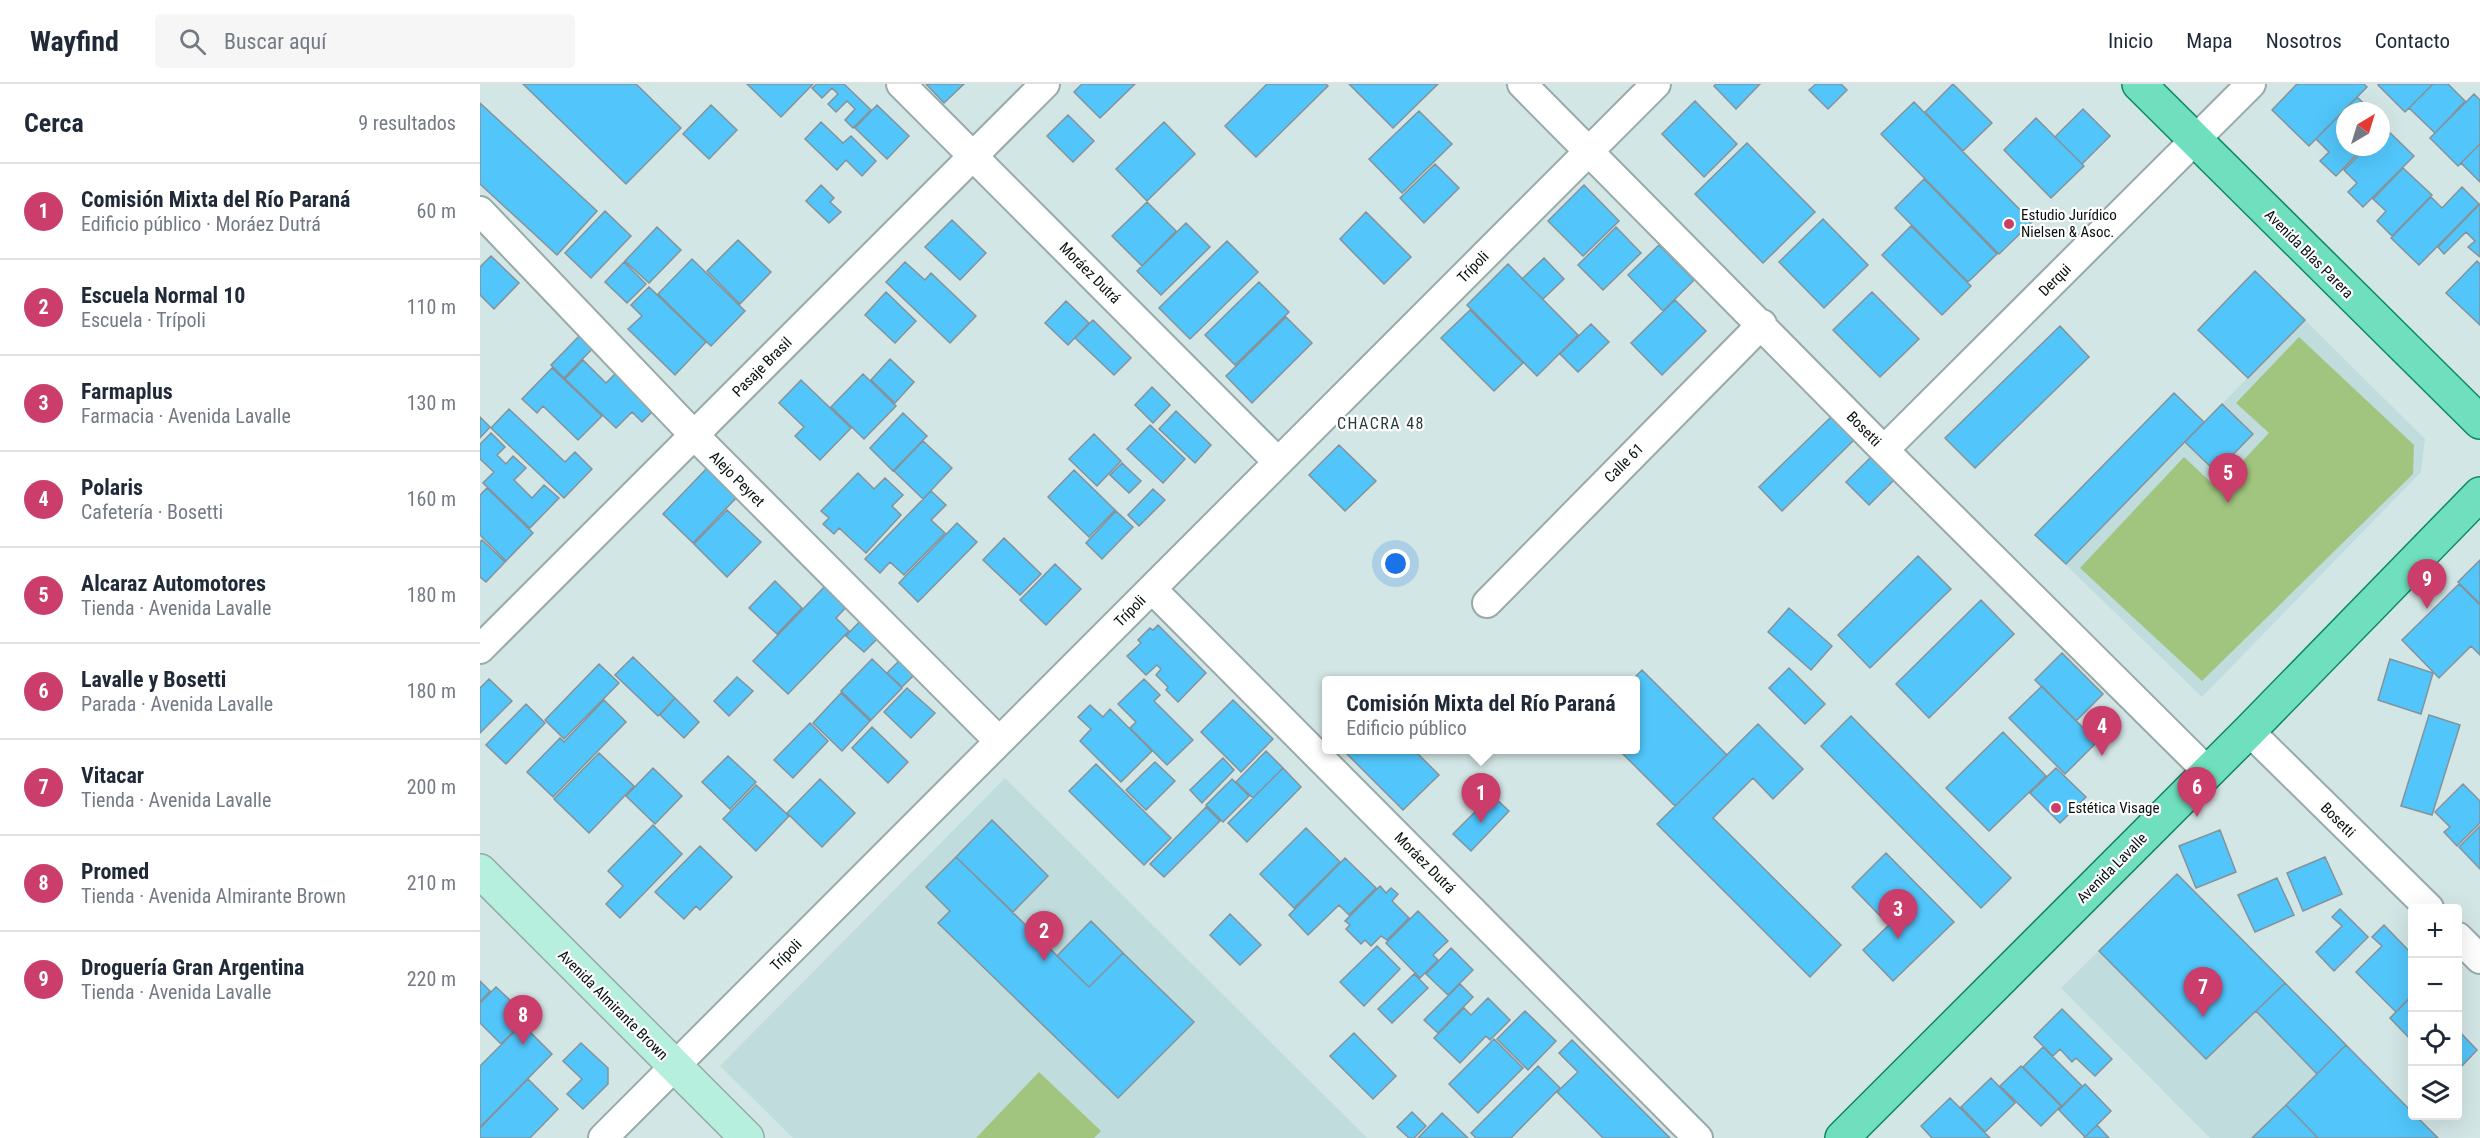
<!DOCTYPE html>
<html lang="es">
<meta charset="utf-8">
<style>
:root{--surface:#fff;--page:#f6f6f7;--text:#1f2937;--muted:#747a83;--line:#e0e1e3;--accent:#cb3e6b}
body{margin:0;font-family:"Roboto Condensed",sans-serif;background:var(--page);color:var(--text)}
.controls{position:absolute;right:18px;bottom:18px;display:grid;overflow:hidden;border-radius:6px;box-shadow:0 6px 24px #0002}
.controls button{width:54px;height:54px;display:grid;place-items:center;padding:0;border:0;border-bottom:2px solid var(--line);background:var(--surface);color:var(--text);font:30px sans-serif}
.compass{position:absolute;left:1856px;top:18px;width:54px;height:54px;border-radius:50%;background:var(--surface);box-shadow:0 6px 24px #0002;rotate:38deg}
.you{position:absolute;left:916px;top:480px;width:21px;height:21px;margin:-15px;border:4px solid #fff;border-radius:50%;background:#1a73e8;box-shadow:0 0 0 9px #1a73e833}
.badge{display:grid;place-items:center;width:39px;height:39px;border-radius:50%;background:var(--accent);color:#fff;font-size:20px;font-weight:700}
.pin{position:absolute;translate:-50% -50px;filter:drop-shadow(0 2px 3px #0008)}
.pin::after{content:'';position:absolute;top:32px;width:21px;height:18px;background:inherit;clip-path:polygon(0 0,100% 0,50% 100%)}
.popup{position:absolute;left:842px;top:592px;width:318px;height:78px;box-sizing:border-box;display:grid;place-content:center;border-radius:6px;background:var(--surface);filter:drop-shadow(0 2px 4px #0005);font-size:20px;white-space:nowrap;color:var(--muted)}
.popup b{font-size:22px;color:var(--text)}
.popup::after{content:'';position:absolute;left:50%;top:100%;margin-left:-12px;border:12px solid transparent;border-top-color:var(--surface)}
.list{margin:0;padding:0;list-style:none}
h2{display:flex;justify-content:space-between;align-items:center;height:78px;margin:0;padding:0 24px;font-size:26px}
h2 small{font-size:20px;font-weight:400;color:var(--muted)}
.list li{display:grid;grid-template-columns:39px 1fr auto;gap:18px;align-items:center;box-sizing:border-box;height:96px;padding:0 24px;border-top:2px solid var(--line)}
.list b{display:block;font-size:22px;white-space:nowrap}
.list p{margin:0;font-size:20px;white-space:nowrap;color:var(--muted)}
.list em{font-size:20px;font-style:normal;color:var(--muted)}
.icon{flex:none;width:33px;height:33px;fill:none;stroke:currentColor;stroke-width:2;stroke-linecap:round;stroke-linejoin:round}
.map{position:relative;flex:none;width:2000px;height:1054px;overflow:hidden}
header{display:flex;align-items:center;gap:36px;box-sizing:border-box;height:84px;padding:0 30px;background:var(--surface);border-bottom:2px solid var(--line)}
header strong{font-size:28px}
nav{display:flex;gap:33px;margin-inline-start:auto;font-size:21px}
.search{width:420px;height:54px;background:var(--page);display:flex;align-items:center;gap:15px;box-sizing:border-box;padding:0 21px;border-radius:6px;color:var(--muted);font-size:22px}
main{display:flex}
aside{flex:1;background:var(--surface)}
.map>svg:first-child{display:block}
</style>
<header>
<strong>Wayfind</strong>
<div class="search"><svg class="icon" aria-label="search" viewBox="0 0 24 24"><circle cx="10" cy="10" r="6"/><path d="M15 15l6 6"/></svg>Buscar aquí</div>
<nav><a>Inicio</a><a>Mapa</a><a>Nosotros</a><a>Contacto</a></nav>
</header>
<main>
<aside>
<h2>Cerca<small>9 resultados</small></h2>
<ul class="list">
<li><span class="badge">1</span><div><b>Comisión Mixta del Río Paraná</b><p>Edificio público · Moráez Dutrá</p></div><em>60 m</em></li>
<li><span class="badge">2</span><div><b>Escuela Normal 10</b><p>Escuela · Trípoli</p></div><em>110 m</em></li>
<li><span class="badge">3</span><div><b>Farmaplus</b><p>Farmacia · Avenida Lavalle</p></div><em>130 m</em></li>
<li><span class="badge">4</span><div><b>Polaris</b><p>Cafetería · Bosetti</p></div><em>160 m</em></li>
<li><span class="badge">5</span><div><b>Alcaraz Automotores</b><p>Tienda · Avenida Lavalle</p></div><em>180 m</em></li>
<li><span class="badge">6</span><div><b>Lavalle y Bosetti</b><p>Parada · Avenida Lavalle</p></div><em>180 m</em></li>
<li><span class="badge">7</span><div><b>Vitacar</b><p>Tienda · Avenida Lavalle</p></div><em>200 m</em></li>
<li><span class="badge">8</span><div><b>Promed</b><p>Tienda · Avenida Almirante Brown</p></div><em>210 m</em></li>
<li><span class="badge">9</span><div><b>Droguería Gran Argentina</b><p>Tienda · Avenida Lavalle</p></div><em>220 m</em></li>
</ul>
</aside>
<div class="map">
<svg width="2000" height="1054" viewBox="0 0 2000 1054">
<rect width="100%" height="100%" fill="#d3e6e6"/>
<path fill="#c0dcdc" d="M1825 236 1945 355 1941 388 1722 613 1555 451 1694 309 1724 338Z
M525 694 887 1054H313L240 982Z
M1697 790 1932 1028V1032H1936L1958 1054H1730L1581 904Z"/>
<path fill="#a1c57f" d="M1819 253 1934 361 1933 390 1722 597 1600 484 1704 373 1737 404 1789 349 1756 319Z
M559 988 621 1047 614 1054H496Z"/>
<path fill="#52c6fa" stroke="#84929a" stroke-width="1.5" d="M43 0H156L201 44 146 100Z
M267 0H333L301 33Z
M337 0H364L391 26 373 44 365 36 375 25 367 17 356 28 348 20 358 10 352 4 342 14 332 4Z
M446 0H484L464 19Z
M602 0H655L620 34 594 8Z
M787 0H846L848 2 776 73 745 42Z
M869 0H958L913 44Z
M1236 0H1280L1256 25 1234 2Z
M1336 0H1361L1367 6 1348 25 1329 6Z
M1473 0 1512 39 1483 67 1445 28Z
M1817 0H1884L1887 3 1829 62 1792 26Z
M1899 0H1953L1925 28 1898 1Z
M1953 0H1968L1985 17 1955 49 1929 24Z
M1994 10 2000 16V60L1978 82 1950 54Z
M1877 13 1892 27H1865V63H1884L1856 92 1840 77 1849 68 1836 55Z
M1215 17 1257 60 1224 93 1182 50Z
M1434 18 1552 138 1519 170 1401 50Z
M0 19 117 127 77 171 0 100Z
M231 21 257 46 229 75 203 50Z
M397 21 429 52 407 75 375 44Z
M1603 25 1630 52 1602 80 1575 53Z
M939 27 972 60 922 109 889 75Z
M588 31 614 57 593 78 567 52Z
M1556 34 1604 82 1571 114 1524 66Z
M341 38 363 59 371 52 396 77 382 92 366 76 357 86 325 55Z
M684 38 715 70 667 117 636 85Z
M1905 44 1934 72 1883 123 1868 108 1877 99 1864 86 1887 63H1901V48Z
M1267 59 1335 128 1283 179 1215 110Z
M2000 60V98L1981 79Z
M955 80 979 104 944 139 920 114Z
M1923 84 1952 111 1912 152 1897 137 1906 127 1893 115Z
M1444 95 1517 170 1488 198 1415 124Z
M341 101 354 114 350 118 361 128 349 139 326 117Z
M1104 101 1139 137 1103 172 1068 137Z
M1982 103 1999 120 1939 181 1911 154 1951 113 1962 124Z
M667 118 696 147 662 182 632 152Z
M2000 120V173L1988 163 1995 157 1986 148 1964 170 1958 163Z
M125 127 151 152 111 194 85 169Z
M886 128 931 173 904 200 860 155Z
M1343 135 1388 181 1344 224 1299 178Z
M472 136 506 169 480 196 445 163Z
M706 139 730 163 681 211 657 187Z
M1431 142 1491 202 1462 231 1402 171Z
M177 143 201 166 169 199 145 177Z
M1136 143 1161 169 1123 206 1098 181Z
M258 156 291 188 260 220 227 187Z
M747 157 778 188 710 255 679 224Z
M1179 161 1214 196 1183 227 1148 191Z
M11 172 39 199 14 225 0 211V183Z
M1064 174 1084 195 1063 215 1042 195Z
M212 175 265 227 231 262 178 210Z
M1997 177 2000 180V241L1966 209Z
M144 178 166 200 147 219 125 198Z
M425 178 445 196 451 189 496 232 470 259 406 198Z
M1028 180 1098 251 1057 292 987 221Z
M1775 187 1825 236 1768 294 1718 246Z
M779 198 809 228 755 281 725 251Z
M169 203 226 258 195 291 148 245 162 232 151 221Z
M406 208 436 237 415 259 385 231Z
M1392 208 1439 255 1400 293 1353 246Z
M1195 216 1226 247 1182 291 1151 259Z
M586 217 609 239 588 261 565 239Z
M990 226 1043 279 1014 307 961 254Z
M806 233 832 259 772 319 746 292Z
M613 236 651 274 634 291 595 254Z
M1111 240 1129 258 1098 288 1080 270Z
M1580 242 1609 273 1495 384 1465 354Z
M103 248 116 261 84 294 71 281Z
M410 275 434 298 415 319 391 296Z
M103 276 126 299 136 289 174 326 162 338 152 328 136 344 85 295Z
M72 284 122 332 98 356 63 322 57 329 42 315Z
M383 290 416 322 384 355 351 323Z
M321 296 371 344 340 376 315 352 324 343 299 319Z
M672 303 690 321 673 339 655 321Z
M1694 309 1724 338 1586 480 1555 451Z
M1742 320 1773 350 1736 388 1705 358Z
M29 325 85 378 95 368 112 385 84 414 11 344Z
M696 327 731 361 715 379 679 345Z
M423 329 447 352 413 387 390 364Z
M0 333 10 343 0 354Z
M1351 333 1374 356 1302 427 1279 403Z
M670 341 705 375 683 399 647 365Z
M11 349 25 363 17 371 26 380 33 372 46 384 34 396 52 414 64 401 79 414 50 444 3 399 14 388 0 375V360Z
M614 350 641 377 617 402 589 375Z
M443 357 472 384 443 415 414 387Z
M859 361 896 397 865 427 829 391Z
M1391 373 1414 396 1389 421 1366 398Z
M642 379 661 397 649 409 630 391Z
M228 383 258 412 213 459 183 430Z
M594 386 635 426 609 453 568 413Z
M378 389 394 405 405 394 423 411 412 422 421 431 386 469 359 444 354 450 343 440 349 434 341 427Z
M7 404 53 449 26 477 0 451V411Z
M673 405 685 416 659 442 648 431Z
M451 407 466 421 451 436 465 449 424 491 410 478 400 489 385 475Z
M247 426 281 458 247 493 214 460Z
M636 427 653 443 622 475 606 459Z
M477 439 497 458 438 518 419 499Z
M524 454 561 490 540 511 503 476Z
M2 456 25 478 6 498 0 493V458Z
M1438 472 1471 505 1390 584 1358 551Z
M2000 476V520L1978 498Z
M575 480 601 505 566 541 540 516Z
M295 497 322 524 297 550 269 524Z
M348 499 369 520 356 534 369 547 308 610 273 577Z
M1979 500 2000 521V571L1991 562 1959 594 1922 556Z
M1501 516 1534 550 1449 634 1416 600Z
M1309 524 1352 562 1331 586 1288 548Z
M383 534 401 551 384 568 366 552Z
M678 541 726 589 698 618 686 606 688 603 676 591 681 585 677 581 666 591 647 572 661 559 658 556 670 544 673 546Z
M1582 569 1623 610 1596 637 1555 596Z
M153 573 195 614 178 632 135 591Z
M423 573 438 587 422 603 407 589Z
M392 575 422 604 391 636 361 607Z
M1910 575 1953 589 1941 630 1898 616Z
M119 580 139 599 84 655 65 636Z
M1309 584 1345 620 1325 640 1289 604Z
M1162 586 1247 671 1195 722 1139 666H1156V596H1152Z
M257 593 273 607 249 632 234 617Z
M9 595 32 617 0 649V604Z
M664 595 680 611 674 617 713 656 687 681 650 644 656 638 638 620Z
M1562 602 1617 658 1585 690 1529 634Z
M427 604 455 629 431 654 404 628Z
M361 609 390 637 362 667 333 639Z
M195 614 219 638 204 654 180 631Z
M124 616 146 638 73 713 47 688 80 654 84 658Z
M753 616 793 655 761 688 721 648Z
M46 620 65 639 26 680 6 661Z
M610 621 623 633 630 625 672 667 641 698 600 657 611 645 598 633Z
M1949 631 1980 641 1952 731 1921 722Z
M1371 632 1531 794 1501 824 1341 662Z
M330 639 348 657 313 694 294 676Z
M1278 640 1323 685 1293 715 1273 694 1233 734 1361 861 1330 893 1177 740Z
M392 643 428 678 408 699 372 664Z
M1523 648 1566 692 1509 747 1466 704Z
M870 666H934L959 691 923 726 866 669Z
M786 667 803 684 773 714 756 698Z
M119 669 154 702 109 749 74 715Z
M248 672 276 698 250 725 222 698Z
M743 674 754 686 722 719 710 706Z
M675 678 695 697 666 726 646 706Z
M616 680 691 754 664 781 589 707Z
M173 684 202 712 175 740 146 712Z
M803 684 821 703 767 758 748 739Z
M1576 684 1606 713 1580 739 1550 709Z
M340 695 375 729 342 763 307 729Z
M752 695 769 712 743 738 726 721Z
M1983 700 2000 717V739L1977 762 1964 748 1970 743 1955 728Z
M276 701 309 732 276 767 243 735Z
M1012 711 1029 727 991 767 973 750Z
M726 723 740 737 684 793 670 780Z
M512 736 568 792 533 828 476 773Z
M173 741 202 770 140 834 126 820 143 802 128 787Z
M2000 742V785L1979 763Z
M826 744 860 778 814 824 780 790Z
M1740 746 1756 788 1716 804 1699 762Z
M220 762 252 793 220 826 216 822 204 835 175 808Z
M1406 769 1474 838 1413 897 1383 866 1409 841 1372 803Z
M476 773 609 903 643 869 714 938 638 1014 458 839 470 827 446 803Z
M1845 773 1862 810 1823 827 1807 789Z
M865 774 896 804 869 831 859 821 828 851 809 831Z
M1697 790 1805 899 1726 975 1619 867Z
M1797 794 1814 831 1775 848 1758 811Z
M900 802 906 809 911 804 918 810 912 817 929 834 907 856 901 852 891 862 885 856 881 860 866 845 870 841 865 837Z
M1860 825 1888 853 1854 887 1836 868 1862 842 1852 833Z
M938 827 968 857 953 871 958 876 940 894 906 859Z
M750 830 781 861 760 881 730 851Z
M611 837 643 869 609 903 577 872Z
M1904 841 1932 870V911L1916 928 1876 888 1902 862 1892 853Z
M897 862 920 885 884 922 860 898Z
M971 864 993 886 968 911 946 890Z
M934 890 948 904 912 939 898 925Z
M0 897 10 907 0 918Z
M1805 899 1866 961 1837 990 1776 927Z
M980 900 993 913 958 949 944 936Z
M16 903 48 933 21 960 0 939V919Z
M1932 912V957L1910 934Z
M1008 914 1030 936 1010 956 1006 952 980 979 954 954 984 924 991 931Z
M1582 925 1632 975 1615 992 1596 974 1592 978 1580 965 1573 972 1554 953Z
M1045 927 1076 957 1048 986 1017 955Z
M42 940 72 970 0 1043V982Z
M1978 946 1997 966 1978 986Z
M874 949 916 992 893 1015 850 972Z
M1014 955 1043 984 998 1029 969 1000Z
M1092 956 1190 1054H1123L1077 1008 1098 988 1079 969Z
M101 959 128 984V1000L103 1025 87 1010 102 995 83 977Z
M1866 961 1932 1028V1032H1936L1958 1054H1838L1806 1021Z
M1563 963 1602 1002 1582 1022 1543 983Z
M1058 982 1080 1004 1031 1054H996L991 1049Z
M1541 982 1581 1022 1561 1042 1520 1002Z
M1511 994 1535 1019 1505 1048 1481 1023Z
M48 995 78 1025 50 1054H0V1044Z
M1605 1000 1631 1027 1605 1053 1579 1026Z
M1470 1014 1510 1054H1452L1441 1042Z
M1806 1021 1838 1054H1772Z
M932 1028 946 1042 934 1054H929L917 1043Z
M962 1029 988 1054H938Z
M1617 1041 1629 1054H1604Z"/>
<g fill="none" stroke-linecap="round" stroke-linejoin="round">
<g stroke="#97a9a9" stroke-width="32">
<path id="minor" d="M421 0 798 378
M1042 0 1404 366 1728 688
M0 127 214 351 519 657
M1404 366 1771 0
M672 505 1218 1054
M1007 519 1282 240
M0 565 565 0
M1769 647 1949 824
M1978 853 2000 875
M123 1054 1176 0"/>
</g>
<g stroke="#97a9a9" stroke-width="36">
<path id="secondary" d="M0 787 267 1054"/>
</g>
<g stroke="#0d8864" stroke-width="36">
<path id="primary" d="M1659 0 2000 338
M1362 1054 1769 647 2000 410"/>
</g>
<use href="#minor" stroke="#fff" stroke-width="28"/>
<use href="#secondary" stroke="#b7efde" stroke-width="33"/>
<use href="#primary" stroke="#6fdfbd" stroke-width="33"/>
</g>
<g fill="#cb3e6b" stroke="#fff" stroke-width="2">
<circle cx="1529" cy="140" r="6"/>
<circle cx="1576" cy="724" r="6"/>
</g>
<g text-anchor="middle" stroke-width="4.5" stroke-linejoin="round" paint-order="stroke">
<g font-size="15" fill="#080f0f" stroke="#fff" text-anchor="start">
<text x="1541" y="136">Estudio Jurídico<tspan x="1541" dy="17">Nielsen &amp; Asoc.</tspan></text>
<text x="1588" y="729">Estética Visage</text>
</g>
<g font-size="15" fill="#080f0f" stroke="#fff">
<text transform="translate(1829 170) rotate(45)" y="5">Avenida Blas Parera</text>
<text transform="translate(993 183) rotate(-45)" y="5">Trípoli</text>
<text transform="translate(610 189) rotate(45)" y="5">Moráez Dutrá</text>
<text transform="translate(1575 196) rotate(-45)" y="5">Derqui</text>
<text transform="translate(282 283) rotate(-45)" y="5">Pasaje Brasil</text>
<text transform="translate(1384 345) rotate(46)" y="5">Bosetti</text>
<text transform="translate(1144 379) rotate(-45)" y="5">Calle 61</text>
<text transform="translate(257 395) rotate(45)" y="5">Alejo Peyret</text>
<text transform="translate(650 527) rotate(-45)" y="5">Trípoli</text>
<text transform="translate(1858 736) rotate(45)" y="5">Bosetti</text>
<text transform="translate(945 779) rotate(45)" y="5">Moráez Dutrá</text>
<text transform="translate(1632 784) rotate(-45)" y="5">Avenida Lavalle</text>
<text transform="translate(306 871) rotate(-45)" y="5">Trípoli</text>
<text transform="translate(133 921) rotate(45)" y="5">Avenida Almirante Brown</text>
</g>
<g font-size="16" letter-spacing="1.5" fill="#2a393a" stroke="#fff">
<text x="901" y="345">CHACRA 48</text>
</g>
</g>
</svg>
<div class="controls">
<button>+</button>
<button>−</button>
<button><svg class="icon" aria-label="locate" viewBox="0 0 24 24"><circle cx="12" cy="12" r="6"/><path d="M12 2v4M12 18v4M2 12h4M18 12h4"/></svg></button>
<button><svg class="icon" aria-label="layers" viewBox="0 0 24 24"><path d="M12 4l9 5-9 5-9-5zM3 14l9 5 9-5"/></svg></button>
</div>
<svg class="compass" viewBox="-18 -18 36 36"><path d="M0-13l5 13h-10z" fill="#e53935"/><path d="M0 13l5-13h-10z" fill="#747a83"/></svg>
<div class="you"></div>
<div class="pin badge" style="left:1001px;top:739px">1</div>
<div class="popup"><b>Comisión Mixta del Río Paraná</b>Edificio público</div>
<div class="pin badge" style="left:564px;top:877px">2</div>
<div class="pin badge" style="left:1418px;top:855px">3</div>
<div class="pin badge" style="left:1622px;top:672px">4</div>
<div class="pin badge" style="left:1748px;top:419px">5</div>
<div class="pin badge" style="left:1717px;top:733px">6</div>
<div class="pin badge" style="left:1723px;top:933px">7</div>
<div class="pin badge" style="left:43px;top:961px">8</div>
<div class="pin badge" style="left:1947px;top:525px">9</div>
</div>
</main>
